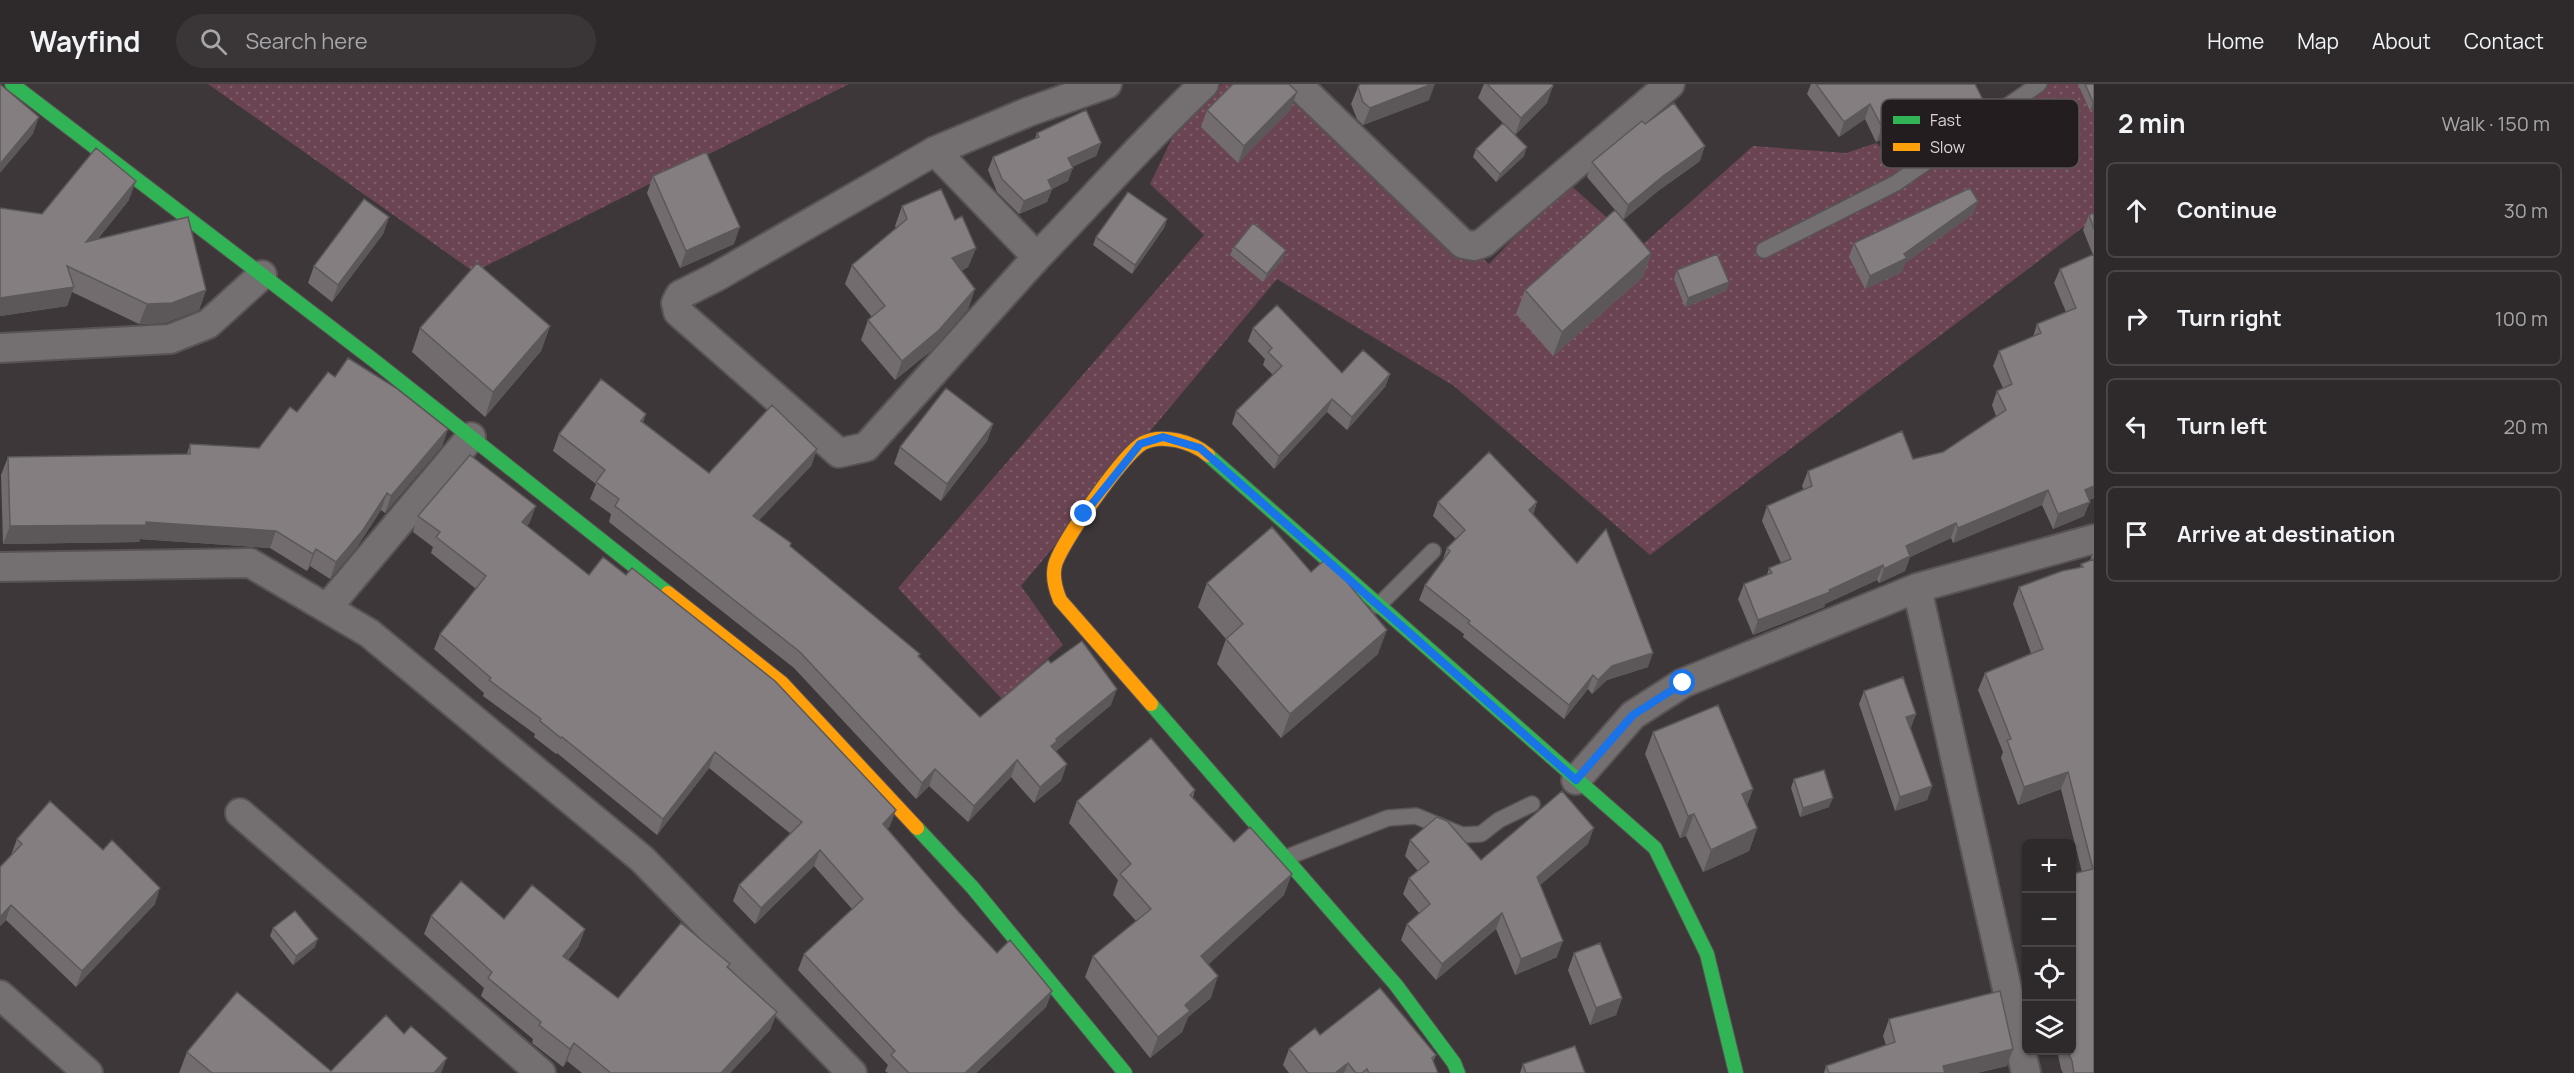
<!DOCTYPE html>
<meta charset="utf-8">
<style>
:root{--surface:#2e292b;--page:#3a3537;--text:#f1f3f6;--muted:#a7a6a9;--line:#494547}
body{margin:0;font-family:Manrope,sans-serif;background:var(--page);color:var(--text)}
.controls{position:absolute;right:18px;bottom:18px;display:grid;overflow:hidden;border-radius:9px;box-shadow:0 2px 4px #0004}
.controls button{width:54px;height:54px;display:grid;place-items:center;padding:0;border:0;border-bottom:2px solid var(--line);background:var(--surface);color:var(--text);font:30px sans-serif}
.stop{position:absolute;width:18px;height:18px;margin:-14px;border:4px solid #1a73e8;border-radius:50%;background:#fff}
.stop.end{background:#1a73e8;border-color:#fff;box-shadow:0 2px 6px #0008}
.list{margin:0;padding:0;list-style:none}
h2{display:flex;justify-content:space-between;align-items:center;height:78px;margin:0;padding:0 24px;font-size:26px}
h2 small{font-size:20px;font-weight:400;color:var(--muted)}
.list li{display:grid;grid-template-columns:39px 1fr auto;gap:18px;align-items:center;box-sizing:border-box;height:96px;margin:0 12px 12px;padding:0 12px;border:2px solid var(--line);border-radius:9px}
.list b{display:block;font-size:22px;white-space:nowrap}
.list em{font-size:20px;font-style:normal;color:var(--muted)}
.icon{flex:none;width:33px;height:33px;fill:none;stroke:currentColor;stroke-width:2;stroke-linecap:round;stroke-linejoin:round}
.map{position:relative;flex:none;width:2094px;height:989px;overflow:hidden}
header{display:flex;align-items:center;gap:36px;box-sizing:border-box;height:84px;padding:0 30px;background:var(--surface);border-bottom:2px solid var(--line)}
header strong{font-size:28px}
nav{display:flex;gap:33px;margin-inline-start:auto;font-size:21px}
.search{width:420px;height:54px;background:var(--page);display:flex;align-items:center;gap:15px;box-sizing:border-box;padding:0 21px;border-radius:33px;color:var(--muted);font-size:22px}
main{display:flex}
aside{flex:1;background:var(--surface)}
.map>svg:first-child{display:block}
</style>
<header>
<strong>Wayfind</strong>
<div class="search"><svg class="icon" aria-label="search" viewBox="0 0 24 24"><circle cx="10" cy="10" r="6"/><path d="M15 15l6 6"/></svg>Search here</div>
<nav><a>Home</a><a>Map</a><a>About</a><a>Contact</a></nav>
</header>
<main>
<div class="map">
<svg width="2094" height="989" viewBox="0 0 2094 989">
<defs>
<pattern id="park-dots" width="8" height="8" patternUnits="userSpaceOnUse" patternTransform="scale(1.5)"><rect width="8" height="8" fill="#6a4452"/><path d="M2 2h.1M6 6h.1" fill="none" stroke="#7f5e6a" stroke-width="1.8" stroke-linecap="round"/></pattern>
</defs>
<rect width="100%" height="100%" fill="#3d3739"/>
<path fill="url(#park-dots)" d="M208 0H849L474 188Z
M1222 0H1285L1489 180 1567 98 1640 163 1753 62 1846 69 1876 59 1919 94 2028 0H2094V135L1650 471 1454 302 1277 195 1021 502 1063 561 1002 615 898 504 1204 151 1150 100 1178 42Z"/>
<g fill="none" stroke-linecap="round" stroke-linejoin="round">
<g stroke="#595354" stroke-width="18">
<path id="lane" d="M1764 166 1896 99 2039 0
M1378 522 1433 467
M1285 774 1388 734 1416 732 1462 751 1481 750 1499 736 1532 720"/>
</g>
<g stroke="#595354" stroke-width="32">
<path id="street" d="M1297 0 1463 160 1474 162 1483 159 1670 0
M935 67 1037 173C1093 115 1146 55 1204 0
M1037 173 866 363 839 369 678 228 676 219 680 211 716 193 935 67 1028 28 1107 0
M0 264 170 255 208 240 262 191
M0 483 250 479 369 549 642 775 852 989
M1917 504 2026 989
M327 524 471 353
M1576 696 1633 631 1683 599 1917 504 2094 455
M240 729 541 989
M0 911 88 989"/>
</g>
<g stroke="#595354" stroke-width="16">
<path id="fast" d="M12 0 376 278 668 509
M1208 371 1655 764 1707 870 1736 989
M1151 620 1396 901 1454 979 1458 989
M917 744 973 804 1125 989"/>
</g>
<g stroke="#595354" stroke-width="16">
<path id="slow" d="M668 509 782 599 917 744
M1151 620 1060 516C1055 504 1052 493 1055 481 1061 459 1124 369 1143 359 1162 349 1193 358 1208 371"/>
</g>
<use href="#lane" stroke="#746f71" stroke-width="15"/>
<use href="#street" stroke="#746f71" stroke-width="28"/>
<use href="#fast" stroke="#30b455" stroke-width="14"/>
<use href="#slow" stroke="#ff9f0a" stroke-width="14"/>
</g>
<path fill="#726c6e" d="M1484 0H1552L1547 19 1515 51 1524 72 1496 98 1473 73 1476 65 1503 39 1478 14Z
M1811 0H1816L1977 31 1965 40 1916 62 1907 43 1876 58 1865 35 1839 53 1807 10Z
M2078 0H2094V25L2090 27Z
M1358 3 1429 16 1363 41 1357 35 1351 20Z
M1291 25 1238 79 1201 43 1207 26Z
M1645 40 1700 77 1658 107 1623 136 1651 169 1643 193 1553 272 1516 230 1525 206 1621 133 1587 93 1592 78Z
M1037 49 1101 59 1096 72 1072 83 1068 97 1052 105 1047 118 1019 130 997 108 988 86 993 73 1035 55Z
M653 92 734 160 680 184 647 109Z
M129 116 97 156 206 206 199 226 165 239 139 240 72 208 67 222 0 232V124L42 130Z
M1978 117 1973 130 1905 179 1902 188 1865 205 1849 173 1854 159Z
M902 122 955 136 976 164 968 183 961 187 975 205 968 225 932 266 895 296 861 256 868 236 872 233 845 200 852 181 896 144 895 142Z
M2094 129V414L2089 416 2084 432 2053 445 2042 421 1953 459 1951 454 1910 473 1905 487 1879 499 1877 496 1825 520 1824 523 1753 551 1738 515 1744 500 1767 491 1769 484 1781 479 1762 437 1767 422 1804 406 1802 402 1808 387 1913 375 1943 368 1996 332 1992 321 1997 307 2003 304 1993 282 1999 267 2033 253 2037 240 2066 228 2054 199 2060 185 2093 171 2083 146 2089 131Z
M389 133 383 150 332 218 308 199 314 182Z
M1167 135 1164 144 1132 190 1093 161 1096 153Z
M1234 163 1283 175 1263 198 1230 171Z
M1677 186 1729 198 1726 207 1685 223 1674 195Z
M550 242 541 267 485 333 412 268 420 244Z
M1253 244 1342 289 1390 290 1385 303 1347 346 1327 328 1274 385 1232 340 1236 327 1273 291 1263 281 1265 275 1248 257Z
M335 293 448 345 442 362 385 429 381 426 357 463 330 495 310 482 307 487 270 464 140 455 139 458 3 460 1 391 8 373 187 370 190 360 259 364Z
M646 330 643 338 709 389 817 365 811 382 759 436 919 572 980 633 1051 579 1111 621 1055 667 1061 697 1034 719 1011 693 968 738 929 702 916 715 794 584 609 438 611 430 590 415 596 400 553 367 559 350Z
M993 340 987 357 941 417 894 380 900 363Z
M1438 418H1537L1533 431 1648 583 1607 596 1592 610 1588 605 1564 635 1463 553 1464 550 1419 516 1425 501 1442 478 1447 464 1456 455 1433 432Z
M418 432 530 438 527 442 890 742 887 745 958 827 997 869 1052 907 1046 923 976 989H888L885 987 888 981 798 886 804 870 852 825 814 782 755 840 733 817 739 801 791 750 709 684 657 751 557 669 556 670 534 653 535 650 483 612 484 609 434 565 440 550 476 505 431 469 433 463 413 448Z
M2094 466V989H2063L2061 985 2057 966H2072L2082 788 2061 705 2018 721 2001 674 2003 668 1978 606 1985 589 2031 569 2013 520 2019 503 2080 484 2081 480 2090 476Z
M1207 499 1378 570 1281 654 1217 580 1226 555 1198 523Z
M1864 607 1916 630 1910 644 1932 702 1927 716 1895 727 1859 620Z
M1653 648 1753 705 1747 721 1757 744 1749 767 1703 788 1686 752 1680 754 1645 670Z
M1794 695 1829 723 1800 733 1791 704Z
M1195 706 1193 713 1284 811 1208 880 1211 914 1188 933 1182 948 1150 974 1085 893 1093 872 1136 837 1113 811 1118 796 1069 739 1077 717Z
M17 755 103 766 155 820 76 903 6 836 0 842V783L11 771Z
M1410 756 1481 776 1588 760 1540 801 1557 873 1515 891 1496 845 1436 896 1401 856 1407 840 1419 829 1403 810 1409 794 1418 787 1405 772Z
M431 832 504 835 585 845 578 863 568 876 618 914 728 884 777 928 770 946 730 989H582L567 977 563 983 532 959 533 955 481 912 484 904 424 850Z
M273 844 315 863 293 881 270 852Z
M1574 869 1622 914 1616 931 1590 941 1568 886Z
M1889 935 2013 965 2007 982 1977 989H1824L1826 982 1886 961 1883 952Z
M1320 951 1436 971 1433 978 1438 989H1289L1283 981 1289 965Z
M187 968 331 987 441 989H179Z
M1523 980 1585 989H1520Z"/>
<path fill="#5c585a" d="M1432 0H1435L1429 16 1363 41 1370 24Z
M1553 2 1547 19 1515 51 1521 34Z
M1297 8 1291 25 1238 79 1244 62Z
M1983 16 1977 31 1965 40 1916 62 1922 47Z
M2093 18H2094V25L2090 27Z
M1870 20 1865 35 1839 53 1844 38Z
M1913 28 1907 43 1876 58 1882 43Z
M39 33 33 50 0 89V80Z
M1101 59 1096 72 1063 87 1068 74Z
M1705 62 1700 77 1658 107 1623 136 1628 121 1663 92Z
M1527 63 1524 72 1496 98 1500 90Z
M1073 84 1068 97 1043 109 1052 105 1047 118 1019 130 1024 117 1048 96Z
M136 97 129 116 79 178 86 158Z
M1978 117 1973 130 1905 179 1902 188 1865 205 1870 192 1904 170Z
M389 133 383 150 332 218 338 201Z
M1167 135 1164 144 1132 190 1135 181Z
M740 143 734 160 680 184 686 167Z
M976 164 968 183 945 194 952 174Z
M1286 166 1283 175 1263 198 1267 190Z
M1651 169 1643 193 1553 272 1562 248Z
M1729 198 1726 207 1685 223 1688 214Z
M74 203 67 222 0 232V214Z
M975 205 968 225 932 266 895 296 902 277Z
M206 206 199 226 165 239 139 240 147 220Z
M550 242 541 267 485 333 493 308Z
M1390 290 1385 303 1347 346 1352 333Z
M1332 315 1327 328 1274 385 1279 372Z
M993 340 987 357 941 417 947 400Z
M448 345 442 362 385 429 391 412Z
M817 365 811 382 747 449 753 432Z
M2094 402V414L2079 421 2085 406Z
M2048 406 2042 421 1953 459 1958 444Z
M387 409 381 426 357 463 330 495 336 478Z
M1537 418 1532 432 1529 426Z
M2090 418 2084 432 2053 445 2058 430Z
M536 422 530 438 517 454 522 438Z
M146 438 276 447 270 464 140 455 139 458 3 460 10 442Z
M1956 439 1951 454 1910 473 1905 487 1879 499 1884 485 1906 462Z
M316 465 310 482 307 487 313 470Z
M1883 481 1877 496 1825 520 1824 523 1753 551 1758 536 1829 506Z
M1387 546 1378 570 1281 654 1290 630Z
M1653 569 1648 583 1607 596 1592 610 1598 596 1612 582Z
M1593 591 1588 605 1564 635 1569 621Z
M1117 605 1111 621 1053 670 1051 662 1056 655Z
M1916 630 1911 644 1901 647 1906 633Z
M715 668 709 684 657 751 663 735Z
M1017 676 1011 693 968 738 974 722Z
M1067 680 1061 697 1034 719 1040 703Z
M935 685 929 702 916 715 922 699Z
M2068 688 2061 705 2018 721 2024 703Z
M1932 702 1927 716 1895 727 1900 713Z
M1753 705 1745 727 1742 710Z
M1833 714 1829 723 1800 733 1803 724Z
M896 726 890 742 877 756 883 740Z
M1694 730 1686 752 1680 754 1688 732Z
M1594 744 1588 760 1531 809 1537 793Z
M1757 744 1749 767 1703 788 1711 766Z
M820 766 814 782 755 840 761 824Z
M1292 790 1284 811 1194 894 1201 872Z
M160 804 155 820 76 903 82 887Z
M11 821 6 836 0 842V833Z
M1502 829 1496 845 1436 896 1442 880Z
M585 845 578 863 556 890 563 872Z
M318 855 315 863 293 881 296 872Z
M1563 857 1557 873 1515 891 1521 875Z
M1218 892 1211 914 1188 933 1182 948 1150 974 1158 953 1185 921Z
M1052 907 1046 923 976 989H965Z
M1622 914 1616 931 1590 941 1596 924Z
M777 928 770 946 730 989H721Z
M574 959 567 977 563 983 570 965Z
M2013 965 2007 982 1977 989H1941L1943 982Z
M447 974 441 989H434Z
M1348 979 1344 989H1335Z"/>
<path fill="#847e80" stroke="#5c585a" stroke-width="1.5" d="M0 0 39 33 0 80Z
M1233 0H1289L1297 8 1244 62 1207 26Z
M1360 0H1432L1370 24 1363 18 1358 3Z
M1487 0H1552L1553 2 1521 34Z
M1816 0H1975L1983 16 1970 25 1922 47 1913 28 1882 43 1870 20 1844 38Z
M2085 0H2094V18H2093Z
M1674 19 1705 62 1663 92 1628 121 1592 78 1642 37 1645 40Z
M1086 26 1101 59 1068 74 1073 84 1048 96 1052 105 1024 117 1002 95 993 73 1039 53 1037 49Z
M1503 39 1527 63 1500 90 1476 65Z
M96 64 136 97 86 158 188 133 206 206 172 219 147 220 67 182 74 203 0 214V124L42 130Z
M706 68 740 143 686 167 653 92Z
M1970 104 1978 117 1904 170 1907 174 1870 192 1854 159Z
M941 105 955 136 962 132 976 164 952 174 975 205 939 246 902 277 868 236 885 222 852 181 907 135 902 122Z
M1128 108 1167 135 1135 181 1096 153Z
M364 115 389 133 338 201 314 182Z
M1615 126 1651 169 1562 248 1525 206Z
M2094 129V145L2089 131Z
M1253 139 1286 166 1267 190 1234 163Z
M1717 170 1729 198 1688 214 1677 186Z
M2094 170V402L2085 406 2090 418 2058 430 2048 406 1958 444 1956 439 1906 462 1910 472 1884 485 1883 481 1829 506 1830 508 1758 536 1744 500 1772 489 1769 484 1791 475 1767 422 1812 402 1808 387 1902 347 1913 375 1943 368 2006 326 1997 307 2012 300 1999 267 2041 249 2037 240 2076 224 2060 185Z
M477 179 550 242 493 308 420 244Z
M1277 221 1342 289 1363 266 1390 290 1352 333 1332 315 1279 372 1236 327 1282 282 1268 268 1272 264 1253 244Z
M348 274 396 304 448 345 391 412 387 409 363 446 336 478 316 465 313 470 276 447 146 438V441L10 442 8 373 190 370V360L259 364 290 323 297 328 328 288 335 293Z
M601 295 646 330 641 337 709 389 772 321 817 365 753 432 791 459 790 462 920 570 918 572 980 633 1048 576 1051 579 1082 557 1117 605 1056 655 1057 657 1051 662 1067 680 1040 703 1017 676 974 722 935 685 922 699 800 568 615 422 619 415 596 398 605 386 559 350Z
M946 304 993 340 947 400 900 363Z
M1489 368 1537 418 1529 426 1577 479 1606 445 1653 569 1612 582 1598 596 1593 591 1569 621 1468 539 1470 537 1425 501 1450 467 1447 464 1465 446 1438 418Z
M470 371 536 422 522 438 589 491 603 473 626 491 632 484 775 597 896 726 883 740 958 827 997 869 1010 856 1052 907 965 989H909L891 971 895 967 804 870 863 815 820 766 761 824 739 801 802 738 715 668 663 735 562 653 561 654 540 637 541 635 489 596 491 594 440 550 486 492 436 453 440 448 418 432Z
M1272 443 1311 488 1327 474 1387 546 1290 630 1226 555 1243 540 1207 499Z
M2094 475V989H2074L2072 977 2067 966H2072V790L2093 785 2068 688 2024 703 2007 656 2011 655 1985 589 2043 565 2019 503 2062 487 2083 483 2081 480Z
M1903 593 1916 630 1906 633 1932 702 1900 713 1864 607Z
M1718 621 1753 705 1742 710 1757 744 1711 766 1694 730 1688 732 1653 648Z
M1151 654 1195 706 1190 711 1234 758 1250 743 1292 790 1201 872 1218 892 1185 921 1190 927 1158 953 1093 872 1151 825 1120 790 1131 780 1077 717Z
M1824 686 1833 714 1803 724 1794 695Z
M1562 707 1594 744 1537 793 1563 857 1521 875 1502 829 1442 880 1407 840 1430 820 1409 794 1429 778 1410 756 1437 733 1447 737 1481 776Z
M50 717 103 766 112 756 160 804 82 887 11 821 0 833V783L22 760 17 755Z
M461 797 504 835 532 801 585 845 563 872 618 914 681 839 730 880 727 883 777 928 721 989H611L574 959 570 965 539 941 541 938 488 894 492 888 431 832Z
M295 827 318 855 296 872 273 844Z
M1600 859 1622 914 1596 924 1574 869Z
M1380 904 1436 971 1432 974 1438 989H1369L1367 985 1362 989H1356L1348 979 1335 989H1308L1289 965 1315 944 1320 951Z
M2000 907 2013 965 1943 982 1945 989H1829L1826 982 1895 958 1889 935Z
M237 908 331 987 386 931 404 950 411 942 447 974 434 989H212L187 968Z
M1575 962 1585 989H1526L1523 980Z"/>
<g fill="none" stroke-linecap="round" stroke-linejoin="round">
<path stroke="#1a73e8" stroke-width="8" d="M1084 430 1140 360 1163 353 1200 364 1576 696 1633 631 1683 599"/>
</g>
<rect x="1881" y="15" width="198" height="69" rx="9" fill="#231d1f" stroke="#5b5456" stroke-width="1.5"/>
<rect x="1893" y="32" width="27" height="8" fill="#30b455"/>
<rect x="1893" y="59" width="27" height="8" fill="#ff9f0a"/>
<g font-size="16" fill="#ddd5d7">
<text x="1930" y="42">Fast</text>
<text x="1930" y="69">Slow</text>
</g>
</svg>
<div class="controls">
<button>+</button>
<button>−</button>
<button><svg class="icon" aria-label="locate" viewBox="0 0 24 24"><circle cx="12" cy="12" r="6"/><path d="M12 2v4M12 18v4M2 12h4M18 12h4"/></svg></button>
<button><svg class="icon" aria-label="layers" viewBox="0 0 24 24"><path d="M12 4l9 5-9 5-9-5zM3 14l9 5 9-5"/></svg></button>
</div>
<div class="stop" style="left:1683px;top:599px"></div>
<div class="stop end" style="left:1084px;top:430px"></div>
</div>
<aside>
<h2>2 min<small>Walk · 150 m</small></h2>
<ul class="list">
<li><svg class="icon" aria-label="ahead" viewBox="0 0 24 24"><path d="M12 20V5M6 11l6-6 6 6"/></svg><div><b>Continue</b></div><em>30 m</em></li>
<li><svg class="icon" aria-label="right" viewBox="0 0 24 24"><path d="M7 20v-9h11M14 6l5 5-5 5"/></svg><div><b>Turn right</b></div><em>100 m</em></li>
<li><svg class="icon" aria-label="left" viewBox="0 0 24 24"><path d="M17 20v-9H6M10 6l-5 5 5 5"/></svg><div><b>Turn left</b></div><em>20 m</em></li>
<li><svg class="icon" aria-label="arrive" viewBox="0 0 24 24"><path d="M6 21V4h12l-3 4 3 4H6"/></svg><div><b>Arrive at destination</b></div></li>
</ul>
</aside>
</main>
